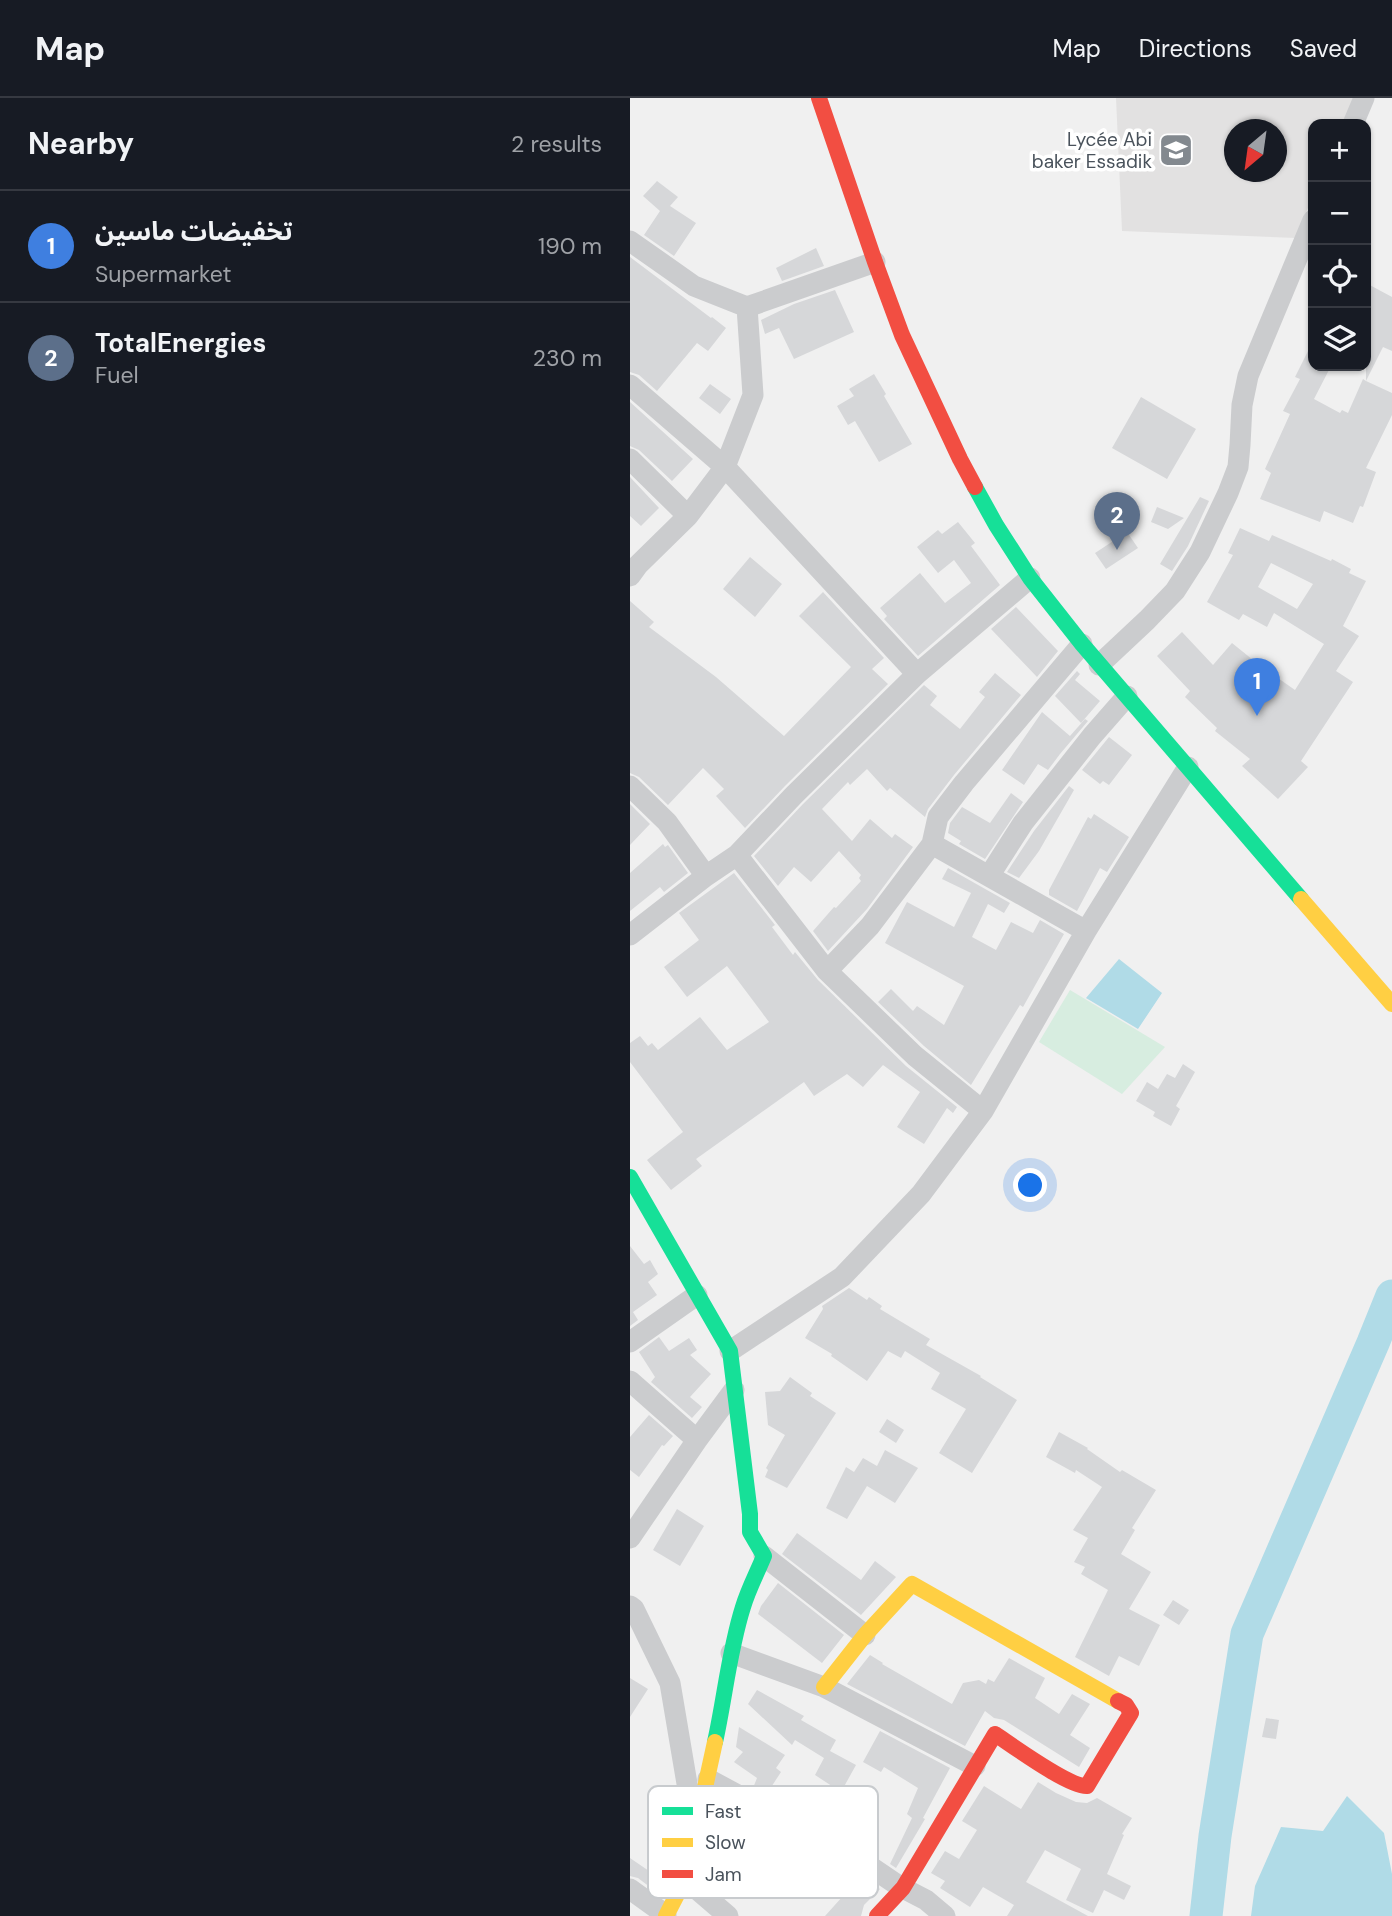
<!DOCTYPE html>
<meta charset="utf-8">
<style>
:root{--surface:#171b24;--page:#20242c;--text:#f1f3f6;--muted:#9ea1a6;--line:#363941;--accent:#83898f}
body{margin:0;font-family:"DM Sans","Noto Sans Arabic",sans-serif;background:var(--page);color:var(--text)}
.controls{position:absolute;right:21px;top:21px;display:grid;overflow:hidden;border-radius:14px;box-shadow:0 2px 5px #0004}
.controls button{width:63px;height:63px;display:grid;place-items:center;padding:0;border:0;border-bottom:2px solid var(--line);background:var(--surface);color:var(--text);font:35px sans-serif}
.compass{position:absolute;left:594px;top:21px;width:63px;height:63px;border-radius:50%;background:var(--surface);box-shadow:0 2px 5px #0004;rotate:209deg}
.you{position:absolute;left:401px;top:1088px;width:24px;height:24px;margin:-18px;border:5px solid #fff;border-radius:50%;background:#1a73e8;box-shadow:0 0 0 10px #1a73e833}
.badge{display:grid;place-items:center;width:46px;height:46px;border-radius:50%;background:var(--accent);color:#fff;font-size:23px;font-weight:700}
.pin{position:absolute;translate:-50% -58px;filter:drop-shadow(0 2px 4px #0008)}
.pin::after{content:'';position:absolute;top:37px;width:24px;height:21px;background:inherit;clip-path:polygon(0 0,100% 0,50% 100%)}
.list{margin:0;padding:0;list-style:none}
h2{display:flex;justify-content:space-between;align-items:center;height:91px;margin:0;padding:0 28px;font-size:30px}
h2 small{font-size:23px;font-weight:400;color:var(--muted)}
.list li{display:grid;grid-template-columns:46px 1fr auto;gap:21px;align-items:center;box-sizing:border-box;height:112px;padding:0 28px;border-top:2px solid var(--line)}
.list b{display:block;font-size:26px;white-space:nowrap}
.list p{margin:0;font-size:23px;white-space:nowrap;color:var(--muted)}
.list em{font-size:23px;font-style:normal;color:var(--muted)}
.icon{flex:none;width:38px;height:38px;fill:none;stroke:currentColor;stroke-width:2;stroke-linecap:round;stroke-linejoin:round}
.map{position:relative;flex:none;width:762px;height:1818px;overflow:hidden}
header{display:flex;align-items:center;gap:42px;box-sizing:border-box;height:98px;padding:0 35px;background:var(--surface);border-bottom:2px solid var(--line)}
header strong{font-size:33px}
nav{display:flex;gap:38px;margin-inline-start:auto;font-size:24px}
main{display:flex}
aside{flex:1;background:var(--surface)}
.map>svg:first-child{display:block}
</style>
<header>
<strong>Map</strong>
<nav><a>Map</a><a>Directions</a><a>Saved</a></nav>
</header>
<main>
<aside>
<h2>Nearby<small>2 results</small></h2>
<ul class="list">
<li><span class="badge" style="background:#3f7fe0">1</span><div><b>تخفيضات ماسين</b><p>Supermarket</p></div><em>190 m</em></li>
<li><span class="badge" style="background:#5c6f8a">2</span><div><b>TotalEnergies</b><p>Fuel</p></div><em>230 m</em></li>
</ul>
</aside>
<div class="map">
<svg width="762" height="1818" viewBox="0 0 762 1818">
<rect width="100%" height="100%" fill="#f0f0f0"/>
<path fill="#e2e1e1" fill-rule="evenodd" d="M486 0H724L713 26H683V97L666 140 492 133ZM604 32H646V74H604Z"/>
<path fill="#d7ede0" d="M440 892 535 949 492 996 409 944Z"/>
<path fill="#b0dbe7" d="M489 861 532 895 508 931 456 900Z
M717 1698 754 1735 762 1776V1818H621L625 1788 651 1729 693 1733Z"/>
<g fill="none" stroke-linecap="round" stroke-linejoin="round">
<path stroke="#b0dbe7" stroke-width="33" d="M576 1818 585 1738 617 1536 743 1245 762 1198"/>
</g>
<path fill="#d6d7d9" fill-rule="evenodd" d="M27 83 48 99 40 108 66 125 44 158 14 137 30 113 13 98Z
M186 150 194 168 152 183 146 170Z
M0 159 81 220 82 219 96 230 78 253 67 245 27 293 9 277 0 274Z
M736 185 762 199V253L753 249 736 283 762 295V317L736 370 746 374 733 409 730 408 723 425 694 413 690 424 630 401 641 375 635 371 660 316 653 313 670 281 665 279 683 243V268H701L684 301 710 315 712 312 718 315 733 281 736 283Z
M205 192 224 234 164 261 149 230 135 236 131 222 164 206Z
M244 276 256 296 254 298 282 346 249 364 225 323 218 327 207 308 224 298 219 291Z
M80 286 101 301 90 316 69 300Z
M511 299 566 331 537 381 482 350Z
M0 304 63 361 42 383 9 352 0 348Z
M0 379 29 410 11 428 0 418Z
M570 399 579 403 558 448 542 473 530 466Z
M527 409 554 420 538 431 521 424Z
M328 424 345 445 341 448 370 487 288 558 254 521 257 518 250 510 290 475 315 505 341 485 324 462 308 475 287 449 308 432 312 436Z
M610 430 639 443 642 437 701 463 702 461 721 471 719 475 736 483 713 528 729 538 706 573 723 584 671 663 678 669 648 701 612 668 620 661 585 633 587 630 555 599 560 593 527 558 552 534 583 567 602 545 628 566 665 592 694 546 644 515 637 529 613 516 609 522 577 504 603 457 598 455ZM641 465 683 486 667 511 628 489Z
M497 434 508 450 476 471 465 455Z
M120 459 152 486 125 519 93 491Z
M193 494 254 560 242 571 258 586 155 688 115 730 86 698 94 691 73 670 38 707 9 679 0 675V503L24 524 19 529 86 579 154 638 221 569 169 518Z
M386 509 428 553 407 579 361 531Z
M447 573 450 576 445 582 470 603 451 625 425 598Z
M365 575 391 597 324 677 298 711 295 719 260 690 257 693 237 671 220 687 218 684 192 711 222 743 240 721 262 740 265 736 283 749 237 811 198 853 183 833 204 809 206 810 231 783 229 780 231 777 209 753 181 784 164 769 148 788 124 758 173 706 294 587 307 598 300 607 330 631 355 599 349 594Z
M412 614 440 638 455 621 458 623 430 656 418 672 408 666 394 687 372 672Z
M479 639 502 657 479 687 473 683 470 686 452 672Z
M439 688 444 692 409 753 389 780 377 774 404 733Z
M381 695 393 704 355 761 329 746 331 743 318 735 320 725 332 709 360 725Z
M0 706 20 726 0 747Z
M464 716 499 739 477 774 470 770 447 813 419 797V792L458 719 461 721Z
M33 746 35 749 38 747 58 775 34 794 30 789 0 813V775Z
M318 770 380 805 374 815 358 806 342 839 366 852 381 824 403 835 410 822 434 836 393 909 390 907 341 987 294 948 248 904 261 891 283 913 287 908 314 927 334 888 255 845 277 804 324 829 341 795 312 781Z
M104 775 145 827 142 829 163 857 165 854 188 882 276 968 327 1009 323 1015 317 1010 294 1046 267 1029 290 994 253 967 233 989 217 976 184 998 174 984 66 1061 72 1068 41 1092 17 1062 53 1034 0 964V945L10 938 18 948 22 945 28 952 70 919 97 952 139 924 97 868 57 899 34 869 69 842 49 815Z
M553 966 565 974 546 1008 550 1011 541 1028 523 1018 525 1014 506 1003 517 984 528 991 537 976 545 980Z
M0 1148 14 1166 20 1162 28 1176 18 1184 27 1197 3 1214 8 1222 0 1228Z
M219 1190 237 1202 239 1199 252 1208 250 1211 300 1241 296 1247 351 1278 350 1279 387 1302 342 1375 309 1355 336 1311 301 1291 310 1275 275 1253 271 1260 258 1253 237 1283 201 1258 202 1256 175 1240 193 1211 192 1208Z
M29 1239 39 1253 59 1240 67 1252 60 1257 81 1276 60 1299 72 1309 62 1320 21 1284 25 1279 9 1254Z
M160 1279 182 1295 180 1298 206 1315 157 1390 135 1379 138 1372 136 1370 155 1337 138 1327 135 1294 150 1293Z
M19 1317 43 1338 34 1348 32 1347 9 1379 0 1372V1339Z
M257 1321 274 1332 266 1345 249 1334Z
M429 1334 458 1350 457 1351 490 1374 492 1372 526 1392 502 1430 505 1432 491 1456 521 1474 499 1511 530 1527 509 1568 489 1558 479 1578 445 1559 478 1492 451 1476 455 1469 444 1464 458 1440 443 1432 472 1389 446 1372 445 1375 416 1359Z
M255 1352 288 1370 265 1405 237 1388 217 1421 196 1410 216 1369 224 1374 233 1360 247 1368Z
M47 1411 74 1428 50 1468 23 1452Z
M167 1435 231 1482 245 1463 266 1479 231 1517 152 1456Z
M148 1485 214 1537 192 1565 128 1516 131 1508Z
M543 1502 559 1512 549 1527 533 1517Z
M240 1557 253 1565 252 1566 322 1606 333 1585 349 1582 356 1586 358 1581 364 1584 379 1560 415 1580 405 1600 429 1616 442 1596 460 1606 440 1637 460 1650 449 1669 374 1622 364 1620 355 1613 335 1648 217 1586Z
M0 1580 18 1591 0 1619Z
M127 1592 174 1618 171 1622 206 1642 200 1653 226 1667 211 1694 185 1677 194 1660 165 1642 162 1647 118 1606Z
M636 1620 649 1622 646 1641 632 1639Z
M109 1629 155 1657 146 1670 151 1674 136 1697 123 1690 127 1680 104 1664 113 1654 106 1649Z
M250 1633 320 1670 293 1720 295 1721 266 1770 260 1766 282 1720 277 1716 288 1690 254 1669 251 1674 233 1664Z
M408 1684 426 1695 446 1704 457 1705 467 1700 502 1720 492 1736 494 1737 477 1776 501 1788 494 1802 474 1792 463 1815 436 1802 451 1771 415 1752 396 1784 458 1818H377L384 1807 353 1789 340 1809 310 1790 315 1783 301 1775 315 1753 329 1761 347 1732 332 1723 354 1688 391 1711Z
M0 1760 35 1784 29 1796 8 1780 0 1778Z
M231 1778 250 1791 234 1807 231 1818H195Z"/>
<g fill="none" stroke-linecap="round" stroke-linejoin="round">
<path stroke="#cbccce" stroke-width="21" d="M723 26 734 0
M0 143 64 188 117 209 245 164
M0 287 95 369 287 576
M0 361 58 418
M0 478 8 467 58 418 95 369 123 297 117 209
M469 567 517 522 545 493 570 454 598 395 608 369 610 347 612 307 618 278 683 122
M0 688 37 724 76 778
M302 746 456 833
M107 757 197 873 285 958 353 1013
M359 778 393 725 462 638 497 598
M0 837 76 778 107 757 164 697 287 576 400 480
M197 873 240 828 302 746 308 719 334 685 452 546
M0 1244 67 1197
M100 1253 212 1179 291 1096 353 1013 456 833 558 669
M0 1283 67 1342
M0 1440 67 1342 104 1292
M134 1458 235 1537
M0 1508 4 1511 40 1585 64 1727
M101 1555 194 1589 345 1668
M78 1681 241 1769 269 1788 296 1802 315 1818
M55 1781 98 1818
M0 1791 36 1817"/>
<path stroke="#16e098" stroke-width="16" d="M345 389 366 427 400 480 452 546 671 801
M0 1079 100 1253 120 1416V1434L134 1458C127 1475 118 1492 113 1509 99 1553 95 1599 85 1644"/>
<path stroke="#ffcf43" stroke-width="16" d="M671 801 762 906
M194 1589 235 1537 282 1486 488 1603
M36 1818 55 1781 85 1644"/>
<path stroke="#f24e42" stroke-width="16" d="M189 0 245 164 272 237 330 361 345 389
M247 1818 273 1790 365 1636C383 1648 439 1689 457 1688L501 1615 496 1607 488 1603"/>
</g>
<defs>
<g id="school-square" transform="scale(1.75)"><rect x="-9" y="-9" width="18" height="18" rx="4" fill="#83898f" stroke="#fff"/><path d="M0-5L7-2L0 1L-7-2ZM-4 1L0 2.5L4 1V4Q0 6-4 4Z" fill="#fff"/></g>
</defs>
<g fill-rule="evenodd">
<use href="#school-square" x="546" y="52"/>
</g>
<g text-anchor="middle" stroke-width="7" stroke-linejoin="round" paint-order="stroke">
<g font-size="19" fill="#49525b" stroke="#fff" text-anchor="end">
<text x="522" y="48">Lycée Abi<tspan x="522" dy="22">baker Essadik</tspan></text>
</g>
</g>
<rect x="18" y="1688" width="230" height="112" rx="10" fill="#fff" stroke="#c8cbce" stroke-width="2"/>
<rect x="32" y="1709" width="31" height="8" fill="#16e098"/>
<rect x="32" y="1740" width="31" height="9" fill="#ffcf43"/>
<rect x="32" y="1772" width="31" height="8" fill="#f24e42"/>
<g font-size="19" fill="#49525b">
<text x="75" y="1720">Fast</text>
<text x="75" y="1751">Slow</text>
<text x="75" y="1783">Jam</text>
</g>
</svg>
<div class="controls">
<button>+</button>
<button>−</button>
<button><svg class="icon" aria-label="locate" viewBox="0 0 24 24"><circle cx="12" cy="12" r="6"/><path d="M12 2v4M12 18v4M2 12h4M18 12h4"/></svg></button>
<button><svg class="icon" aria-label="layers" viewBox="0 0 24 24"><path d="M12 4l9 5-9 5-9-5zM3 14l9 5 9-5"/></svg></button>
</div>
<svg class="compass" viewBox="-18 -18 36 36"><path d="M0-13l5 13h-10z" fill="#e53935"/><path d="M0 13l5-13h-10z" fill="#9ea1a6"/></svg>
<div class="you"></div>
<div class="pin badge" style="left:627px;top:618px;background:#3f7fe0">1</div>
<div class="pin badge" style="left:487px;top:452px;background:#5c6f8a">2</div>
</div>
</main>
